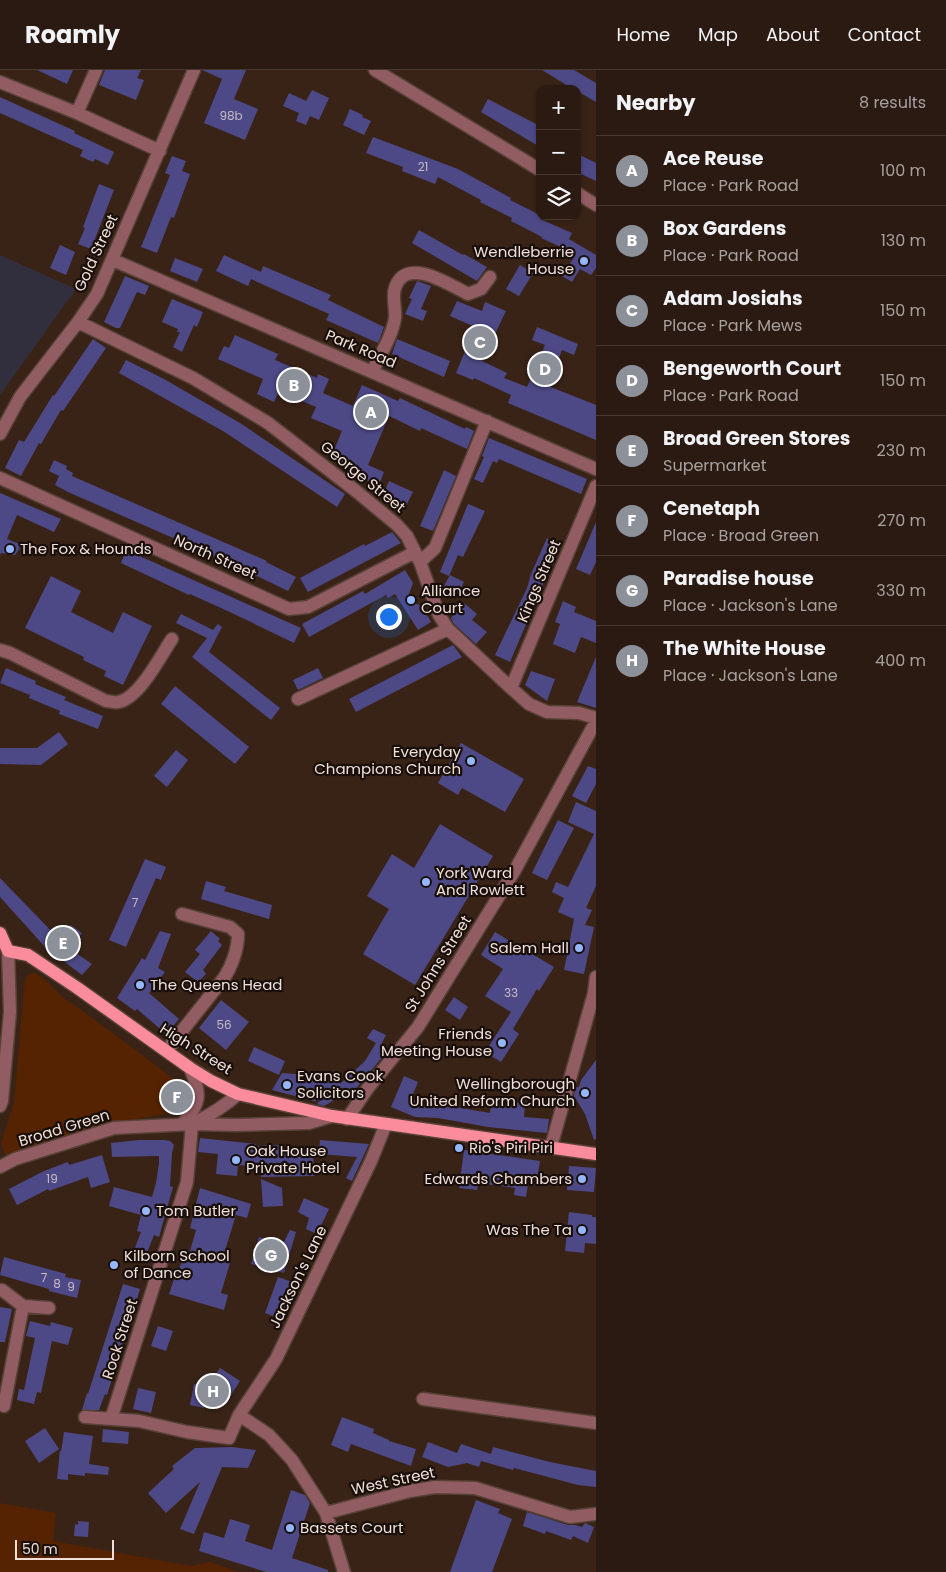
<!DOCTYPE html>
<meta charset="utf-8">
<style>
:root{--surface:#2b1a11;--page:#33231a;--text:#f1f3f6;--muted:#a6a19f;--line:#473831;--accent:#8c9099}
body{margin:0;font-family:Poppins,sans-serif;background:var(--page);color:var(--text)}
.controls{position:absolute;right:15px;top:15px;display:grid;overflow:hidden;border-radius:10px;box-shadow:0 1px 4px #0004}
.controls button{width:45px;height:45px;display:grid;place-items:center;padding:0;border:0;border-bottom:1px solid var(--line);background:var(--surface);color:var(--text);font:25px sans-serif}
.scale{position:absolute;left:15px;bottom:12px;width:99px;box-sizing:border-box;padding-left:5px;border:2px solid #efdfd8;border-top:0;font-size:14px;line-height:18px;white-space:nowrap;color:#efdfd8;-webkit-text-stroke:4px #190f0a;paint-order:stroke}
.you{position:absolute;left:388px;top:546px;width:18px;height:18px;margin:-12px;border:4px solid #fff;border-radius:50%;background:#1a73e8;box-shadow:0 0 0 8px #1a73e833}
.badge{display:grid;place-items:center;width:32px;height:32px;border-radius:50%;background:var(--accent);color:#fff;font-size:16px;font-weight:700}
.pin{position:absolute;translate:-50% -50%;border:2px solid #fff;box-shadow:0 1px 5px #0006}
.list{margin:0;padding:0;list-style:none}
h2{display:flex;justify-content:space-between;align-items:center;height:65px;margin:0;padding:0 20px;font-size:21px}
h2 small{font-size:16px;font-weight:400;color:var(--muted)}
.list li{display:grid;grid-template-columns:32px 1fr auto;gap:15px;align-items:center;box-sizing:border-box;height:70px;padding:0 20px;border-top:1px solid var(--line)}
.list b{display:block;font-size:19px;white-space:nowrap}
.list p{margin:0;font-size:16px;white-space:nowrap;color:var(--muted)}
.list em{font-size:16px;font-style:normal;color:var(--muted)}
.icon{flex:none;width:28px;height:28px;fill:none;stroke:currentColor;stroke-width:2;stroke-linecap:round;stroke-linejoin:round}
.map{position:relative;flex:none;width:596px;height:1502px;overflow:hidden}
header{display:flex;align-items:center;gap:30px;box-sizing:border-box;height:70px;padding:0 25px;background:var(--surface);border-bottom:1px solid var(--line)}
header strong{font-size:24px}
nav{display:flex;gap:28px;margin-inline-start:auto;font-size:18px}
main{display:flex}
aside{flex:1;background:var(--surface)}
.map>svg:first-child{display:block}
</style>
<header>
<strong>Roamly</strong>
<nav><a>Home</a><a>Map</a><a>About</a><a>Contact</a></nav>
</header>
<main>
<div class="map">
<svg width="596" height="1502" viewBox="0 0 596 1502">
<rect width="100%" height="100%" fill="#392317"/>
<path fill="#312e3e" d="M0 185 76 219 0 325Z"/>
<path fill="#552301" d="M35 903C47 909 54 920 64 928 102 955 139 982 176 1011V1016L170 1018 167 1025 169 1033 173 1035 169 1042 165 1044 105 1055 6 1086 1 1073 14 1033 25 910 28 905Z
M0 1433 56 1443 53 1471 191 1496 210 1492 238 1502H0Z"/>
<path fill="#4d4986" d="M37 0H73L67 14Z
M105 0H141L137 8 144 10 136 30 99 15Z
M202 0H246L234 29 258 39 245 70 204 53 222 9Z
M542 0H574L596 13V32L577 21V19H573Z
M312 20 329 28 319 50 310 46 306 55 296 51 299 43 283 36 289 23 306 31Z
M0 27 75 61 74 63 114 82 108 95 95 89 93 92 80 86 83 80 0 43Z
M488 29 540 56V77L481 42Z
M350 39 363 45 362 47 371 51 364 65 343 55Z
M373 67 458 99 511 128 510 130 542 146 540 149 572 163 569 169 596 185V198L591 205 580 199 572 212 562 206 576 184 541 168 542 167 511 151 512 148 480 132 481 130 438 107 435 114 402 101 403 97 366 83Z
M580 85 596 93V111L577 102V92Z
M172 86 186 91 182 101 190 104 174 148 171 147 157 183 141 177 170 105 165 103Z
M99 114 114 120 91 179 78 174 85 158 83 157Z
M419 160 463 185 464 184 487 197 477 211 412 173Z
M60 175 75 182 66 205 50 198Z
M224 185 261 202 263 196 331 225 328 230 384 257 378 273 326 250 329 244 275 220 251 209 248 216 216 201Z
M175 188 203 199 197 212 170 201Z
M520 195 533 203 519 226 506 219Z
M125 206 149 216 145 225 137 222 120 258H116L104 252Z
M417 211 431 216 421 239 427 241 423 251 405 244 412 229 409 228Z
M172 229 203 242 197 257 194 255 182 282 173 277 180 262H177L178 259 162 252Z
M457 231 482 241 485 232 506 241 482 291 507 303 504 308 527 317 545 275 532 270 537 257 578 274 574 285 562 280 548 316 596 335V370L508 333 511 325 474 308 473 310 456 303 475 257 450 246Z
M235 265 278 284 275 290 317 308 318 304 329 309 323 323 353 336 362 315 398 331 400 328 465 359 466 357 474 361 467 379 421 358 420 361 389 346 368 395 384 402 379 415 361 408 363 404 340 394 341 391 331 387 342 361 311 348 316 337 279 321 274 332 257 324 263 309 218 289 224 276 229 278Z
M93 269 106 278 63 341 61 340 41 374 39 373 21 406 5 398 19 370 24 372 53 325 54 326Z
M397 269 450 291 444 307 392 284Z
M126 290 164 309 240 353 345 424 337 437 223 361 119 303Z
M489 368 587 409 581 424 499 389 497 393 493 391 483 413 474 409 484 387 482 386Z
M54 390 67 396 66 399 73 403 72 406 267 491 266 492 296 507 288 521 253 504V503L68 422 55 415 59 406 49 401Z
M444 400 456 406 433 461 420 456Z
M389 411 413 422 406 436 383 425Z
M0 423 61 449 54 462 17 445 7 469 22 475 15 485 1 483 0 485Z
M468 434 485 441 463 487 458 485 449 506 440 502Z
M596 452V492L590 505 576 499Z
M392 462 401 473 308 522 300 508 364 474 365 476Z
M547 468 560 474 510 592 495 585 527 518 531 504Z
M126 480 301 558 294 573 232 543 190 524 189 525 121 493Z
M405 500 413 513 407 530 422 536 431 552 418 560 395 524 388 528 386 525 309 567 302 554 363 521 365 524Z
M450 505 464 512 458 524 444 516Z
M51 506 81 521 71 542 113 563 123 542 152 556 123 615 104 606 106 601 83 590 84 587 25 558Z
M563 531 576 537 574 542 596 551V573L581 567 575 583 553 574 560 554 555 552Z
M464 533 477 544 472 550 487 562 476 574 454 554 451 548Z
M181 544 213 560 218 554 222 557 209 582 280 638 271 650 192 587 207 568 176 553Z
M453 575 462 587 356 642 349 629Z
M596 587V638L577 632Z
M6 598 36 611 35 614 66 627 64 630 103 646 98 659 59 644 60 641 29 628 30 625 0 613Z
M318 598 323 608 298 620 293 610Z
M531 601 555 609 547 631 525 615Z
M175 616 249 677 235 694 161 634Z
M59 662 68 674 41 695 0 694V678H37Z
M461 673 524 709 505 742 462 718 458 725 438 713Z
M176 680 188 690 167 717 154 706Z
M588 696 596 699V714L586 733 572 726Z
M576 732 596 741V816L586 838 592 840 585 855 594 857 584 904 564 900 574 849 558 842 564 828 552 822 556 812 568 817 594 764 568 752Z
M558 750 574 758 547 810 532 803Z
M440 754 493 786 415 915 363 884 389 839 367 826 392 784 414 798Z
M145 789 166 797 161 810 156 808 126 877 109 870Z
M0 808 58 868 71 855 82 863 70 879 92 894 82 905 46 878 0 827Z
M206 811 226 817 224 821 272 835 269 849 201 829Z
M160 861 171 864 158 898 165 902 149 923 179 949 166 964 137 939 135 941 117 928 142 888 145 890Z
M211 861 220 869 218 871 222 875 203 900 206 904 198 912 185 902 200 884 195 880Z
M495 862 554 897 539 921 537 919 513 959 519 964 501 992 485 982 511 942 485 926 503 899 481 885Z
M454 927 468 937 460 950 445 940Z
M221 930 249 952 226 980 199 958Z
M373 959 386 965 381 975 389 979 354 1021 345 1024 324 1036 317 1034 321 1030 314 1031 272 1020 282 1003 309 1005 310 1003 321 1004 320 1012 339 1004 340 1014 365 991 376 973 367 968Z
M254 977 285 991 279 1005 248 991Z
M596 990V1069L594 1070 585 1044 576 1029H573L576 1017H579L581 1010Z
M404 1006 418 1012 411 1029 422 1034 443 1035 490 1043 491 1030 525 1033 524 1047 549 1049 547 1063 488 1057 438 1048 415 1047 391 1037Z
M200 1068 256 1074V1076L280 1075V1079L313 1078 314 1106 261 1107V1097L238 1095 237 1106 216 1104 218 1084 198 1082Z
M139 1070H165L170 1071 174 1075 172 1083 170 1116 173 1117 159 1167 154 1165 145 1188 133 1183 141 1162 137 1161 141 1145 109 1136 114 1117 152 1127 156 1113 159 1093V1086L112 1087 111 1073Z
M320 1070 369 1074 352 1111 346 1108 357 1087 319 1084Z
M464 1080 540 1091 536 1116 528 1114 526 1127 514 1125 515 1118 478 1113 477 1120 459 1118Z
M102 1085 110 1112 91 1118 88 1107 49 1121 48 1119 17 1135 9 1119 44 1101 68 1092 69 1095Z
M569 1096 596 1098 594 1122 567 1120Z
M261 1109 282 1118 283 1136 263 1137Z
M200 1118 251 1134 247 1148 236 1145 222 1190 230 1193 221 1223 228 1225 224 1240 169 1224 174 1209 176 1210 185 1180 190 1181 196 1160 190 1158Z
M304 1128 329 1139 317 1164 306 1159 309 1148 298 1142Z
M569 1142 592 1145V1147H596V1174L585 1173 584 1183 565 1181Z
M290 1160 296 1162 284 1203 251 1194 259 1167 283 1174Z
M4 1187 66 1204 65 1207 81 1210 77 1228 49 1221V1219L0 1205Z
M278 1207 295 1213 281 1249 265 1243Z
M123 1214 140 1219 107 1325 105 1324 99 1340H82L87 1323 88 1324Z
M0 1237 12 1239 5 1272H0Z
M30 1251 50 1256 51 1252 73 1258 68 1275 52 1271 41 1323 37 1322 34 1334 17 1330 19 1319 24 1320 35 1268 26 1266Z
M158 1256 173 1261 166 1281 151 1276Z
M220 1298 240 1311 227 1331 224 1329 206 1334 204 1338 190 1335 194 1314 208 1316Z
M138 1318 156 1322 151 1343 133 1339Z
M342 1347 374 1359 373 1363 389 1370V1371L416 1379 411 1396 351 1374 348 1382 331 1375Z
M45 1358 59 1379 39 1393 25 1371Z
M103 1359 129 1362 128 1374 102 1372Z
M64 1362 93 1366 89 1394 109 1397 108 1405 85 1403V1406L68 1404V1410L57 1409 60 1380 61 1382Z
M428 1372 457 1383 461 1374 491 1384 493 1377 550 1392 596 1401V1417L578 1415 514 1398 513 1400 481 1391 479 1397 467 1393 448 1397 422 1387Z
M232 1377 256 1380 248 1398 222 1397 194 1464 180 1459 200 1412 166 1443 148 1423 174 1399 172 1396 195 1378Z
M291 1420 305 1425 310 1433 292 1488 328 1500V1502H266L199 1481 204 1462 224 1468 230 1449 250 1455 245 1471 272 1480Z
M476 1430 500 1439 498 1443 512 1449 492 1502H450Z
M527 1442 568 1455H575L582 1457 585 1453 594 1457 588 1473 573 1466 571 1470 546 1461 545 1464 523 1456Z
M78 1451 89 1452 88 1467 74 1466 75 1454 78 1455Z"/>
<g fill="none" stroke-linecap="round" stroke-linejoin="round">
<g stroke="#564136" stroke-width="15">
<path id="minor" d="M375 0 540 100
M0 12 77 43 160 81
M77 43 96 0
M577 123 596 135
M113 190 596 399
M78 252 193 308 268 353 356 421 397 455 407 466 420 492 439 545 448 559 511 618 529 634 547 642 579 643 596 648
M372 302C380 285 392 267 395 248 396 239 392 227 395 218 406 185 450 215 468 224L481 219 490 207
M0 364 20 327 78 252 97 224 194 0
M0 408 289 539 308 537 415 482
M420 492 435 478 487 351
M0 580 10 583 106 631C110 631 115 633 118 632 139 629 161 585 172 569
M511 618 596 416
M298 629 448 559
M167 980 224 908C232 896 238 879 238 864L230 857 182 844
M0 1036 2 1031 10 942 8 881
M347 1049 368 1018 418 957 515 800 596 651
M194 1053C210 1045 225 1036 238 1024
M182 1054C202 1031 201 1025 190 998
M551 1077 594 923 596 907
M0 1097 15 1089 114 1058 192 1054 237 1055 309 1053 332 1046
M2 1220 23 1236
M423 1329 596 1353
M4 1336 23 1236 49 1238
M239 1345 269 1365 292 1390 326 1443 344 1502
M85 1347 139 1351 187 1362 229 1368 239 1345 276 1289 371 1091 386 1054
M111 1349 187 1112 192 1054
M326 1443 410 1421 435 1417 475 1418 570 1447 596 1444"/>
</g>
<g stroke="#564136" stroke-width="15">
<path id="major" d="M0 863 8 881 28 885 76 917 190 998 211 1011 238 1024 332 1046 596 1084"/>
</g>
<use href="#minor" stroke="#925c63" stroke-width="12"/>
<use href="#major" stroke="#fa8c9c" stroke-width="12"/>
</g>
<g fill="#94b7fd" stroke="#190f0a" stroke-width="2">
<circle cx="584" cy="191" r="5"/>
<circle cx="10" cy="479" r="5"/>
<circle cx="411" cy="530" r="5"/>
<circle cx="471" cy="691" r="5"/>
<circle cx="426" cy="812" r="5"/>
<circle cx="579" cy="878" r="5"/>
<circle cx="140" cy="915" r="5"/>
<circle cx="502" cy="973" r="5"/>
<circle cx="287" cy="1015" r="5"/>
<circle cx="585" cy="1023" r="5"/>
<circle cx="459" cy="1078" r="5"/>
<circle cx="236" cy="1090" r="5"/>
<circle cx="582" cy="1109" r="5"/>
<circle cx="146" cy="1141" r="5"/>
<circle cx="582" cy="1160" r="5"/>
<circle cx="114" cy="1195" r="5"/>
<circle cx="290" cy="1458" r="5"/>
</g>
<g text-anchor="middle" stroke-width="4.5" stroke-linejoin="round" paint-order="stroke">
<g font-size="12" fill="#c6bac4">
<text x="231" y="50">98b</text>
<text x="423" y="101">21</text>
<text x="135" y="837">7</text>
<text x="511" y="927">33</text>
<text x="224" y="959">56</text>
<text x="52" y="1113">19</text>
<text x="44" y="1212">7</text>
<text x="57" y="1218">8</text>
<text x="71" y="1221">9</text>
</g>
<g font-size="15" fill="#efdfd8" stroke="#190f0a" text-anchor="start">
<text x="574" y="187" text-anchor="end">Wendleberrie<tspan x="574" dy="17">House</tspan></text>
<text x="20" y="484">The Fox &amp; Hounds</text>
<text x="421" y="526">Alliance<tspan x="421" dy="17">Court</tspan></text>
<text x="461" y="687" text-anchor="end">Everyday<tspan x="461" dy="17">Champions Church</tspan></text>
<text x="436" y="808">York Ward<tspan x="436" dy="17">And Rowlett</tspan></text>
<text x="569" y="883" text-anchor="end">Salem Hall</text>
<text x="150" y="920">The Queens Head</text>
<text x="492" y="969" text-anchor="end">Friends<tspan x="492" dy="17">Meeting House</tspan></text>
<text x="297" y="1011">Evans Cook<tspan x="297" dy="17">Solicitors</tspan></text>
<text x="575" y="1019" text-anchor="end">Wellingborough<tspan x="575" dy="17">United Reform Church</tspan></text>
<text x="469" y="1083">Rio's Piri Piri</text>
<text x="246" y="1086">Oak House<tspan x="246" dy="17">Private Hotel</tspan></text>
<text x="572" y="1114" text-anchor="end">Edwards Chambers</text>
<text x="156" y="1146">Tom Butler</text>
<text x="572" y="1165" text-anchor="end">Was The Ta</text>
<text x="124" y="1191">Kilborn School<tspan x="124" dy="17">of Dance</tspan></text>
<text x="300" y="1463">Bassets Court</text>
</g>
<g font-size="15" fill="#efdfd8" stroke="#190f0a">
<text transform="translate(96 183) rotate(-65)" y="5">Gold Street</text>
<text transform="translate(361 279) rotate(23)" y="5">Park Road</text>
<text transform="translate(363 407) rotate(39)" y="5">George Street</text>
<text transform="translate(215 487) rotate(24)" y="5">North Street</text>
<text transform="translate(539 511) rotate(-67)" y="5">Kings Street</text>
<text transform="translate(438 894) rotate(-58)" y="5">St Johns Street</text>
<text transform="translate(196 979) rotate(32)" y="5">High Street</text>
<text transform="translate(64 1058) rotate(-17)" y="5">Broad Green</text>
<text transform="translate(298 1207) rotate(-64)" y="5">Jackson's Lane</text>
<text transform="translate(120 1269) rotate(-72)" y="5">Rock Street</text>
<text transform="translate(393 1411) rotate(-12)" y="5">West Street</text>
</g>
</g>
</svg>
<div class="controls">
<button>+</button>
<button>−</button>
<button><svg class="icon" aria-label="layers" viewBox="0 0 24 24"><path d="M12 4l9 5-9 5-9-5zM3 14l9 5 9-5"/></svg></button>
</div>
<div class="scale">50 m</div>
<div class="you"></div>
<div class="pin badge" style="left:371px;top:342px">A</div>
<div class="pin badge" style="left:294px;top:315px">B</div>
<div class="pin badge" style="left:480px;top:272px">C</div>
<div class="pin badge" style="left:545px;top:299px">D</div>
<div class="pin badge" style="left:63px;top:873px">E</div>
<div class="pin badge" style="left:177px;top:1027px">F</div>
<div class="pin badge" style="left:271px;top:1185px">G</div>
<div class="pin badge" style="left:213px;top:1321px">H</div>
</div>
<aside>
<h2>Nearby<small>8 results</small></h2>
<ul class="list">
<li><span class="badge">A</span><div><b>Ace Reuse</b><p>Place · Park Road</p></div><em>100 m</em></li>
<li><span class="badge">B</span><div><b>Box Gardens</b><p>Place · Park Road</p></div><em>130 m</em></li>
<li><span class="badge">C</span><div><b>Adam Josiahs</b><p>Place · Park Mews</p></div><em>150 m</em></li>
<li><span class="badge">D</span><div><b>Bengeworth Court</b><p>Place · Park Road</p></div><em>150 m</em></li>
<li><span class="badge">E</span><div><b>Broad Green Stores</b><p>Supermarket</p></div><em>230 m</em></li>
<li><span class="badge">F</span><div><b>Cenetaph</b><p>Place · Broad Green</p></div><em>270 m</em></li>
<li><span class="badge">G</span><div><b>Paradise house</b><p>Place · Jackson's Lane</p></div><em>330 m</em></li>
<li><span class="badge">H</span><div><b>The White House</b><p>Place · Jackson's Lane</p></div><em>400 m</em></li>
</ul>
</aside>
</main>
